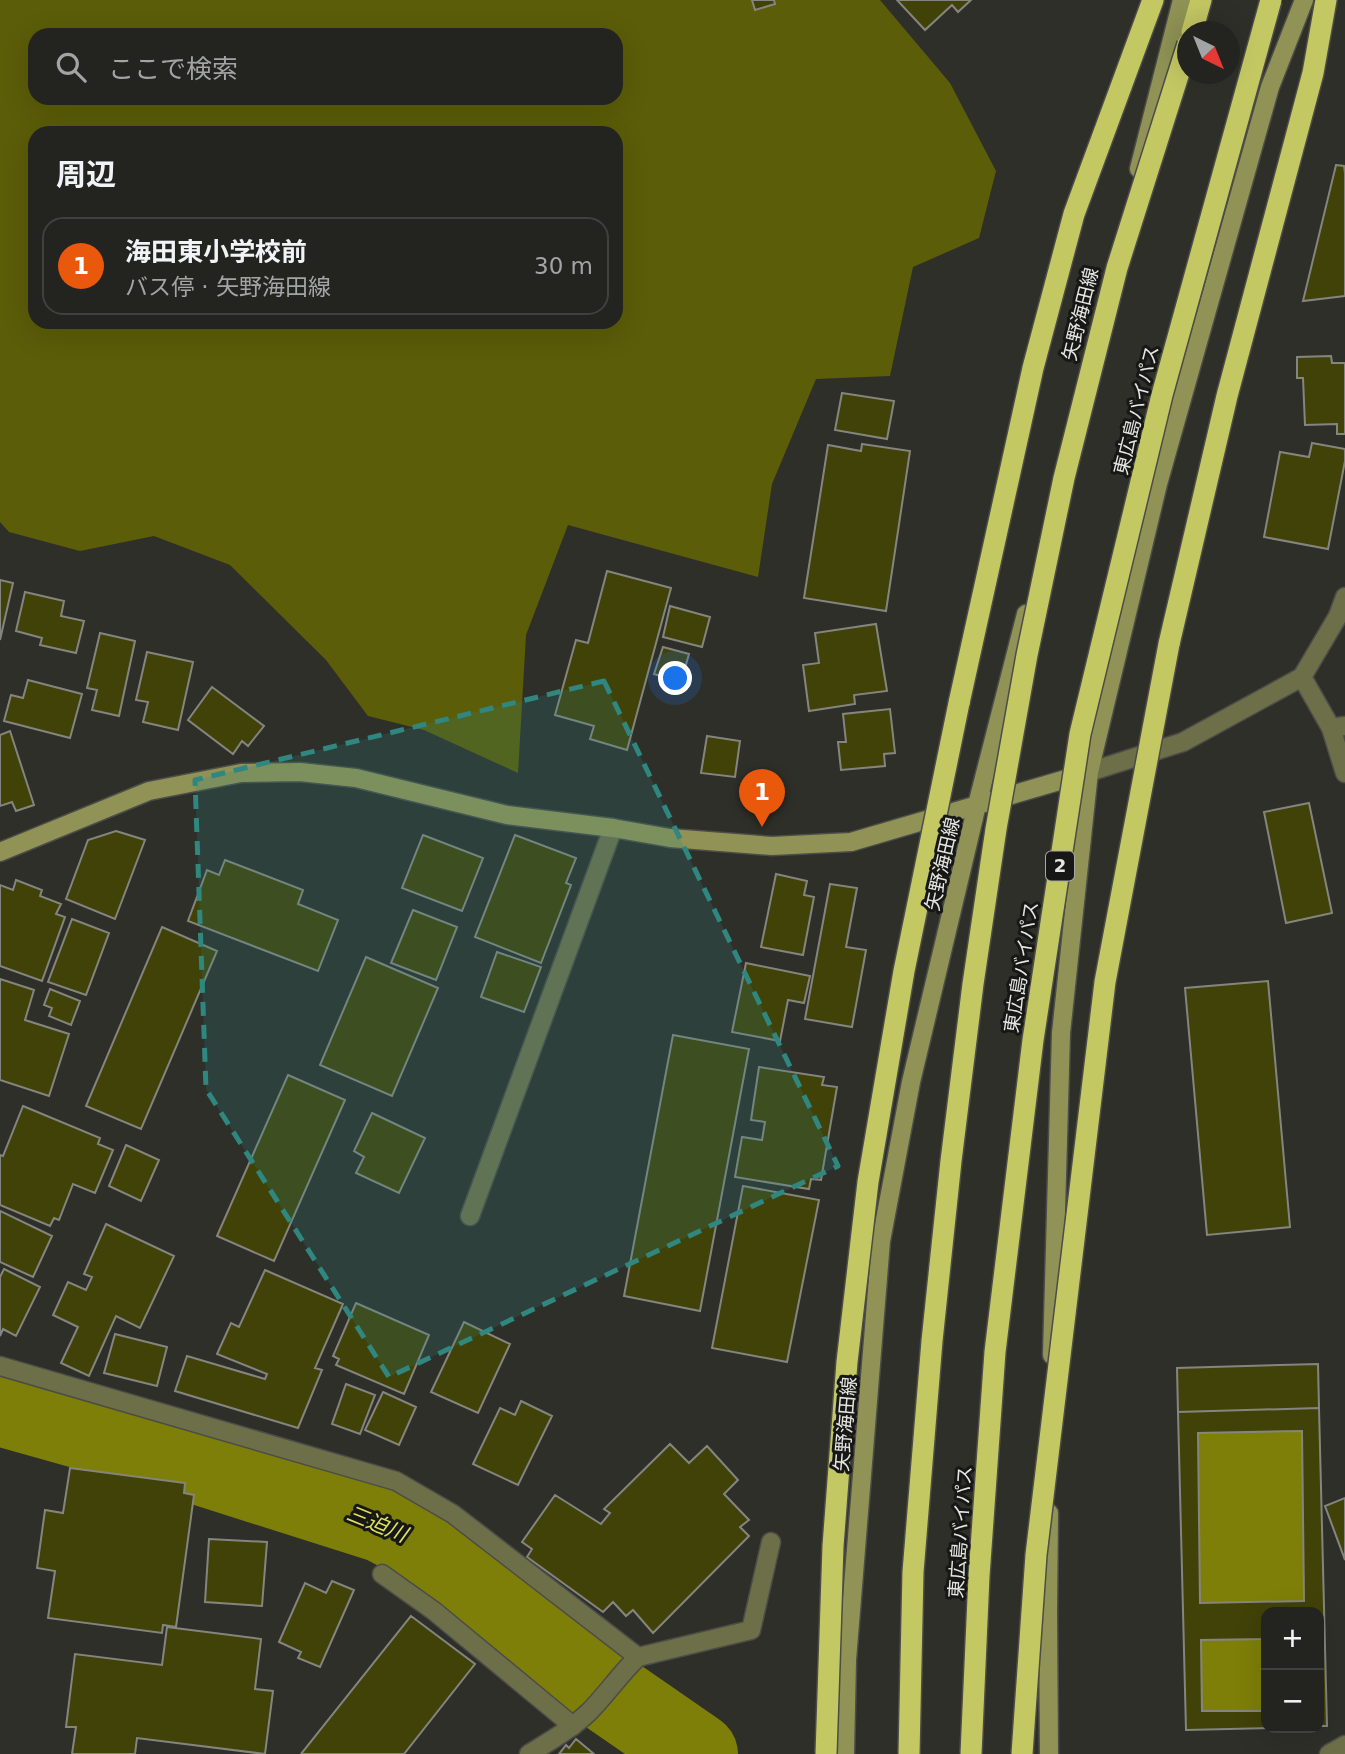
<!DOCTYPE html>
<html lang="ja">
<meta charset="utf-8">
<style>
:root{--surface:#232320;--page:#2f2f2d;--text:#f1f3f6;--muted:#a3a4a5;--line:#40403e;--accent:#ea580c}
body{margin:0;font-family:"DejaVu Sans","Noto Sans JP",sans-serif;background:var(--page);color:var(--text)}
.controls{position:absolute;right:21px;bottom:21px;display:grid;overflow:hidden;border-radius:14px;box-shadow:0 7px 28px #0002}
.controls button{width:63px;height:63px;display:grid;place-items:center;padding:0;border:0;border-bottom:2px solid var(--line);background:var(--surface);color:var(--text);font:35px sans-serif}
.compass{position:absolute;left:1177px;top:21px;width:63px;height:63px;border-radius:50%;background:var(--surface);box-shadow:0 7px 28px #0002;rotate:137deg}
.you{position:absolute;left:676px;top:679px;width:24px;height:24px;margin:-18px;border:5px solid #fff;border-radius:50%;background:#1a73e8;box-shadow:0 0 0 10px #1a73e833}
.badge{display:grid;place-items:center;width:46px;height:46px;border-radius:50%;background:var(--accent);color:#fff;font-size:23px;font-weight:700}
.pin{position:absolute;translate:-50% -58px;filter:drop-shadow(0 2px 4px #0008)}
.pin::after{content:'';position:absolute;top:37px;width:24px;height:21px;background:inherit;clip-path:polygon(0 0,100% 0,50% 100%)}
.list{margin:0;padding:0;list-style:none}
h2{display:flex;justify-content:space-between;align-items:center;height:91px;margin:0;padding:0 28px;font-size:30px}
h2 small{font-size:23px;font-weight:400;color:var(--muted)}
.list li{display:grid;grid-template-columns:46px 1fr auto;gap:21px;align-items:center;box-sizing:border-box;height:98px;margin:0 14px 14px;padding:0 14px;border:2px solid var(--line);border-radius:21px}
.list b{display:block;font-size:26px;white-space:nowrap}
.list p{margin:0;font-size:23px;white-space:nowrap;color:var(--muted)}
.list em{font-size:23px;font-style:normal;color:var(--muted)}
.icon{flex:none;width:38px;height:38px;fill:none;stroke:currentColor;stroke-width:2;stroke-linecap:round;stroke-linejoin:round}
.map{position:relative;flex:none;width:1345px;height:1754px;overflow:hidden}
.search{position:absolute;background:var(--surface);box-shadow:0 7px 28px #0002;left:28px;top:28px;width:595px;height:77px;display:flex;align-items:center;gap:18px;box-sizing:border-box;padding:0 24px;border-radius:21px;color:var(--muted);font-size:26px}
.panel{position:absolute;background:var(--surface);box-shadow:0 7px 28px #0002;left:28px;top:126px;width:595px;height:203px;border-radius:21px}
.map>svg:first-child{display:block}
</style>
<div class="map">
<svg width="1345" height="1754" viewBox="0 0 1345 1754">
<rect width="100%" height="100%" fill="#2f2f2a"/>
<path fill="#5b5d09" fill-rule="evenodd" d="M0 0H880L950 83 996 171 979 238 913 267 890 376 816 379 772 484 758 577 568 525 526 635 518 773 424 730 368 716 326 660 230 565 154 536 80 551 9 532 0 522ZM35 35H616V98H35ZM35 133H616V322H35Z"/>
<path fill="#7d7f08" d="M1302 1431 1304 1601 1200 1603 1198 1433Z
M1266 1639V1711H1202L1201 1640Z"/>
<g fill="none" stroke-linecap="round" stroke-linejoin="round">
<path stroke="#7d7f08" stroke-width="82" d="M0 1405 125 1440 383 1522 423 1543 593 1682 697 1754"/>
</g>
<path fill="#414208" stroke="#858580" stroke-width="2" fill-rule="evenodd" d="M752 0H774L775 4 755 10Z
M897 0H971L958 12 952 5 925 30Z
M1336 165 1344 166 1345 173V296L1303 301Z
M1331 356 1332 363H1345V434H1337V424L1305 425 1303 378H1297V357Z
M842 393 894 401 887 439 835 430Z
M1312 443 1345 449V461L1328 549 1264 537 1280 452 1309 457Z
M862 444 910 451 886 611 804 598 828 445 861 451Z
M607 571 671 588 627 750 590 739 594 726 555 715 576 640 588 643Z
M0 580 13 583 0 640Z
M25 592 64 601 61 616 84 621 76 653 40 645 42 638 16 631Z
M670 606 710 617 702 647 663 637Z
M876 624 887 691 854 695 855 704 809 711 803 665 819 663 815 633Z
M100 633 135 641 119 716 92 710 97 690 87 688Z
M663 647 689 654 681 682 654 674Z
M147 652 193 662 178 730 143 722 148 702 136 700Z
M28 680 82 694 70 738 4 721 11 695 23 698Z
M212 687 264 726 248 746 242 741 233 754 188 720Z
M890 709 895 753 884 754 885 766 841 770 838 742H846L843 714Z
M10 731 34 805 16 811 12 802 0 806V735Z
M707 736 740 741 735 777 701 773Z
M1309 803 1332 913 1286 923 1264 812Z
M116 831 145 840 115 919 66 899 88 840Z
M423 835 483 858 462 911 402 888Z
M515 835 576 858 566 883 571 885 541 963 475 937Z
M225 860 303 890 298 904 338 920 318 971 188 921 207 870 219 875Z
M776 874 807 881 804 895 814 897 803 955 761 947Z
M16 880 42 890 40 896 61 904 56 914 65 917 42 981 0 966V885L13 890Z
M830 884 857 888 846 947 866 950 852 1027 805 1019Z
M413 910 457 927 436 980 391 963Z
M72 919 109 933 86 995 48 982Z
M162 927 217 951 141 1129 86 1106Z
M497 952 541 967 524 1012 481 997Z
M366 957 438 988 392 1096 320 1065Z
M746 963 810 976 804 1003 788 1000 780 1041 732 1032Z
M0 979 34 990 25 1020 69 1034 49 1096 0 1080Z
M1268 981 1290 1227 1207 1235 1185 988Z
M50 989 80 1001 71 1025 49 1016 52 1008 44 1005Z
M673 1035 749 1049 700 1311 624 1296Z
M759 1067 824 1077 822 1085 837 1087 821 1180 811 1179 809 1189 735 1177 742 1137 762 1140 765 1122 751 1120Z
M288 1075 345 1100 274 1261 217 1236Z
M23 1106 100 1138 98 1144 113 1150 95 1193 73 1184 59 1220 54 1218 50 1226 0 1205V1155L3 1156Z
M372 1113 425 1138 399 1193 356 1173 364 1157 354 1151Z
M126 1145 159 1160 141 1201 109 1186Z
M743 1186 819 1200 787 1362 712 1348Z
M0 1211 52 1236 33 1277 0 1262Z
M106 1224 174 1256 140 1328 116 1316 89 1376 61 1363 78 1327 53 1315 68 1282 86 1290 92 1277 84 1274Z
M4 1269 40 1287 16 1336 3 1329 0 1336V1277Z
M265 1270 343 1304 315 1368 322 1370 298 1428 175 1391 187 1356 265 1379 267 1374 217 1354 231 1323 239 1327Z
M356 1303 429 1335 404 1394 336 1365 339 1359 333 1356Z
M464 1322 510 1344 478 1413 431 1392Z
M115 1334 167 1347 157 1386 104 1373Z
M1318 1364 1319 1408 1178 1412 1177 1368Z
M346 1384 375 1395 360 1434 332 1424Z
M383 1392 416 1407 399 1445 365 1430Z
M521 1401 552 1416 518 1485 473 1464 500 1408 515 1415Z
M1319 1408 1327 1726H1319V1612H1266V1639L1201 1640 1202 1711H1266V1728H1274L1186 1730 1178 1412ZM1302 1431 1304 1601 1200 1603 1198 1433Z
M670 1444 689 1463 707 1446 738 1480 724 1494 749 1520 740 1527 749 1536 653 1633 633 1610 626 1616 613 1602 603 1612 527 1557 532 1549 522 1542 555 1495 601 1524 610 1513 604 1509Z
M70 1468 185 1483 184 1493 194 1495 176 1627 163 1625 162 1633 48 1618 55 1571 37 1568 45 1510 63 1513Z
M1345 1498V1560L1325 1506Z
M209 1539 267 1542 262 1606 205 1602Z
M332 1581 354 1590 320 1667 298 1658 301 1652 279 1642 305 1583 326 1593Z
M411 1616 475 1664 404 1754H301Z
M167 1627 261 1639 255 1689 273 1691 265 1754 137 1738 135 1754H72L76 1727H66L75 1654 162 1665Z
M576 1739 594 1754H559L566 1745 569 1748Z"/>
<g fill="none" stroke-linecap="round" stroke-linejoin="round">
<g stroke="#4c4c48" stroke-width="21">
<path id="lane" d="M1331 728 1345 726
M470 1216 613 828
M382 1574 434 1611 573 1726
M638 1657 751 1630 771 1542"/>
</g>
<g stroke="#4c4c48" stroke-width="21">
<path id="street" d="M1302 677 1331 728 1345 773
M1089 772 1183 742 1302 677 1338 616 1345 597
M0 1366 396 1481 453 1514 638 1657C620 1674 606 1695 589 1712 571 1729 550 1741 529 1754
M1329 1754 1345 1745"/>
</g>
<g stroke="#4c4c48" stroke-width="21">
<path id="secondary" d="M1139 169 1182 0
M0 852 149 791 241 773 300 772 356 778 507 815 613 828 670 838 772 846 851 842 1083 774
M1052 1355 1061 1033 1089 772 1158 484 1270 87 1304 0
M1049 1513 1048 1612 1049 1754
M845 1754 847 1660 881 1241 911 1082 977 805 1026 614"/>
</g>
<g stroke="#4c4c48" stroke-width="24">
<path id="highway" d="M1192 32 1201 0
M1169 644 1227 396 1313 73 1326 0
M959 703 1033 368 1074 214 1153 0"/>
</g>
<use href="#lane" stroke="#6d6f49" stroke-width="18"/>
<use href="#street" stroke="#6d6f49" stroke-width="18"/>
<use href="#secondary" stroke="#909355" stroke-width="18"/>
<use href="#highway" stroke="#c4c863" stroke-width="21"/>
<g stroke="#4c4c48" stroke-width="24" stroke-linecap="butt">
<path id="highway-bridge" d="M826 1754 833 1546 847 1362 868 1182 904 971 959 703
M909 1754 913 1572 932 1341 951 1161 973 984 996 829 1027 655 1064 478 1117 268 1188 44
M971 1754 979 1576 995 1352 1033 1040 1080 734 1162 395 1271 0
M1022 1754 1036 1555 1105 982 1169 644"/>
</g>
<use href="#highway-bridge" stroke="#c4c863" stroke-width="21"/>
</g>
<path fill="#2f8780" fill-opacity="0.2" stroke="#2f8780" stroke-width="5" stroke-dasharray="14 9" stroke-linejoin="round" d="M604 681 838 1166 389 1377 206 1089 195 780Z"/>
<g text-anchor="middle" stroke-width="6" stroke-linejoin="round" paint-order="stroke">
<rect fill="#171715" stroke="#a8a8a5" stroke-width="2" x="1046" y="851.5" width="28" height="29" rx="5"/>
<g font-size="18" font-weight="bold" fill="#e6e6e3">
<text x="1060" y="872">2</text>
</g>
<g font-size="19" fill="#e6e6e3" stroke="#171715">
<text transform="translate(1080 314) rotate(-76)" y="7">矢野海田線</text>
<text transform="translate(1136 410) rotate(-76)" y="7">東広島バイパス</text>
<text transform="translate(942 864) rotate(-77)" y="7">矢野海田線</text>
<text transform="translate(1021 967) rotate(-81)" y="7">東広島バイパス</text>
<text transform="translate(845 1424) rotate(-85)" y="7">矢野海田線</text>
<text transform="translate(960 1532) rotate(-86)" y="7">東広島バイパス</text>
</g>
<g font-size="21" font-style="italic" fill="#dfe35e" stroke="#171715">
<text transform="translate(377 1524) rotate(22)" y="7">三迫川</text>
</g>
</g>
</svg>
<div class="controls">
<button>+</button>
<button>−</button>
</div>
<svg class="compass" viewBox="-18 -18 36 36"><path d="M0-13l5 13h-10z" fill="#e53935"/><path d="M0 13l5-13h-10z" fill="#a3a4a5"/></svg>
<div class="you"></div>
<div class="pin badge" style="left:762px;top:827px">1</div>
<div class="search"><svg class="icon" aria-label="search" viewBox="0 0 24 24"><circle cx="10" cy="10" r="6"/><path d="M15 15l6 6"/></svg>ここで検索</div>
<section class="panel">
<h2>周辺<small></small></h2>
<ul class="list">
<li><span class="badge">1</span><div><b>海田東小学校前</b><p>バス停 · 矢野海田線</p></div><em>30 m</em></li>
</ul>
</section>
</div>
